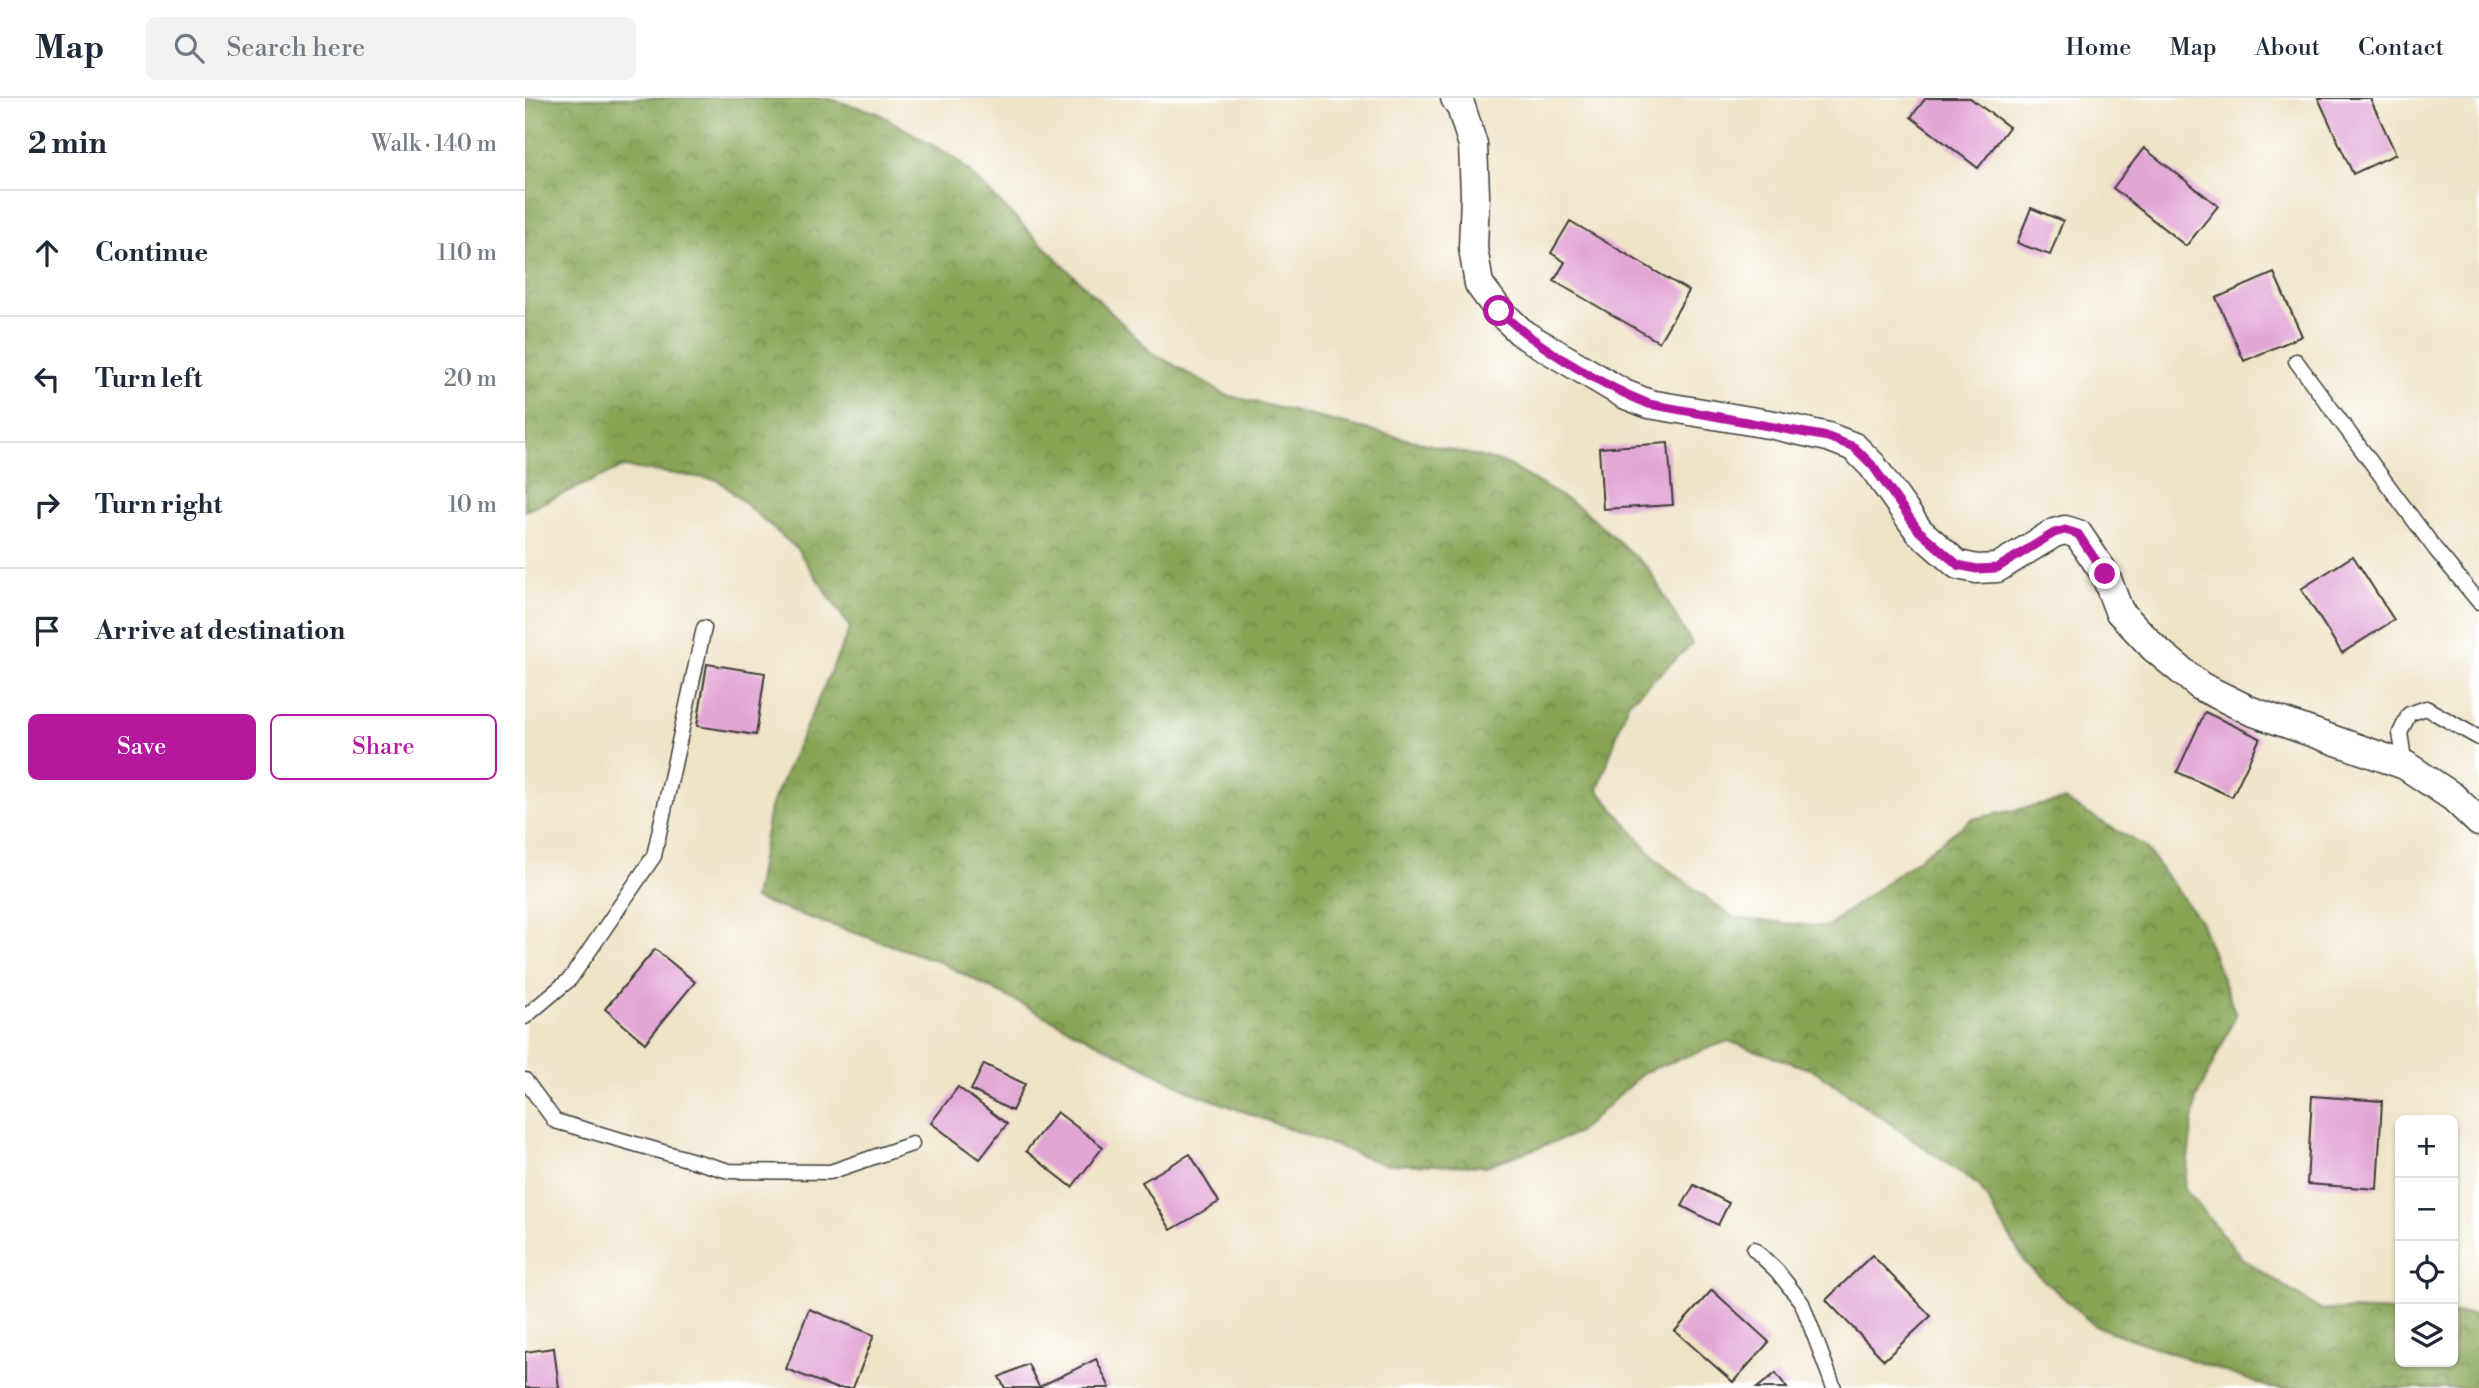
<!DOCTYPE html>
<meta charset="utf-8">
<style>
:root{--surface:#fff;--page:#f2f2f3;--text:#1f2937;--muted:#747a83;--line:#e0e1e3;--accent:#b5179e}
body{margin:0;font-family:"Libre Bodoni",serif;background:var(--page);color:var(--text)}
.controls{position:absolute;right:21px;bottom:21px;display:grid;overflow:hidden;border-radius:10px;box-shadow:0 2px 5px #0004}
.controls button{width:63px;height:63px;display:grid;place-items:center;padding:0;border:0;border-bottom:2px solid var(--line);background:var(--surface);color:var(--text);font:35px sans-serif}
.stop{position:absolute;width:21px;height:21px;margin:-16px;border:5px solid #b5179e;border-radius:50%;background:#fff}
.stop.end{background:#b5179e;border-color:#fff;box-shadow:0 2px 7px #0008}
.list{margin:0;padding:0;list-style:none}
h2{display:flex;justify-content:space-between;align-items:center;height:91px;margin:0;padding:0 28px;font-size:30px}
h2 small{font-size:23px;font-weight:400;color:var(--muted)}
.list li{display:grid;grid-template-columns:46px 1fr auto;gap:21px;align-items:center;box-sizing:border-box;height:126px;padding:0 28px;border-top:2px solid var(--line)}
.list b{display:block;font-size:26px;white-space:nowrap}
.list em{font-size:23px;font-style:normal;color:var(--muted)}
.actions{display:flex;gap:14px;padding:21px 28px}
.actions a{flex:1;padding:16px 0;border:2px solid var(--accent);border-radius:10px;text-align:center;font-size:24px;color:var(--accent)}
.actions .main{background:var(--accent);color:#fff}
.icon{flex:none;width:38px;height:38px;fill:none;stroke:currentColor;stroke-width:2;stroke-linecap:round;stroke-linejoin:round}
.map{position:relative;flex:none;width:1954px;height:1290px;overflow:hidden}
header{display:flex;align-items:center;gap:42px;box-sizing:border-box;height:98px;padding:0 35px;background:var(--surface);border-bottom:2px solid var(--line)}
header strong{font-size:33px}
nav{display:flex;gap:38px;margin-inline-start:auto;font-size:24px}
.search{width:490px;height:63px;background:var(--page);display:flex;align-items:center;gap:18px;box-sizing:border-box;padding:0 24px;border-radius:10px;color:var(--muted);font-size:26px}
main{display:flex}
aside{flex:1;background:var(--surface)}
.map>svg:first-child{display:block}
</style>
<header>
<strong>Map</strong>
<div class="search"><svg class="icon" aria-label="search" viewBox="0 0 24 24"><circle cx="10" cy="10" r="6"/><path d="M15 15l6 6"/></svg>Search here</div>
<nav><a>Home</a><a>Map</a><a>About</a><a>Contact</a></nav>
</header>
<main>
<aside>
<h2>2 min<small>Walk · 140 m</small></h2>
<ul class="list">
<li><svg class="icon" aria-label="ahead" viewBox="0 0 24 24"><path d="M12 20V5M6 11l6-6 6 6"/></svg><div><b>Continue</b></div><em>110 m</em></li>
<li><svg class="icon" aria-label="left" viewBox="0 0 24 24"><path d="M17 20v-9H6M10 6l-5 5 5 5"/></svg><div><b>Turn left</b></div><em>20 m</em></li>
<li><svg class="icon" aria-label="right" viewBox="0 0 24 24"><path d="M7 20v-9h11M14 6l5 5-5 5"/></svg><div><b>Turn right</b></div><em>10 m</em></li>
<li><svg class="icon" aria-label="arrive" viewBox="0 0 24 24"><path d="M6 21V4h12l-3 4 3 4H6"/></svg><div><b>Arrive at destination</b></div></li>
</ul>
<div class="actions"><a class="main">Save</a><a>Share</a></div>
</aside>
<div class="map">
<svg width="1954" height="1290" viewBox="0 0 1954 1290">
<defs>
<pattern id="forest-crowns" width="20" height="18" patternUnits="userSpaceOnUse" patternTransform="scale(1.75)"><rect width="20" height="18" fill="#88a557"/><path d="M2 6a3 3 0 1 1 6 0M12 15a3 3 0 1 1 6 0" fill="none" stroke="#6e8647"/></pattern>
</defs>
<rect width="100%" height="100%" fill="#fff"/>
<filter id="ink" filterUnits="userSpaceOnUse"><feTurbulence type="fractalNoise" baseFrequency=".0143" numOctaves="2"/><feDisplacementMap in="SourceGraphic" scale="14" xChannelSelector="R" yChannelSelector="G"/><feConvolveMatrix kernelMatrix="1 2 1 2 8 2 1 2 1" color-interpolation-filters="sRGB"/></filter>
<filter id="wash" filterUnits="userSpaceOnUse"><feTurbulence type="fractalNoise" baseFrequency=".00686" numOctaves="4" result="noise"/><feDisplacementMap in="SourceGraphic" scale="28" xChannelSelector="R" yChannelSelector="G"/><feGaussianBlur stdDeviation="1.57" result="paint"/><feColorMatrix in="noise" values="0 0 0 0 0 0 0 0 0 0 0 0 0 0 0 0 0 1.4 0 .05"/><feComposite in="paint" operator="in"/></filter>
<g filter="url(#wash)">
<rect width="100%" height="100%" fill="#efe3c6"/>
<path fill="url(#forest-crowns)" stroke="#52603a" stroke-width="2" d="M0 0H301L351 14 430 60 625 253 701 297 980 365 1059 412 1123 470 1167 546 1103 605 1073 692 1132 763 1209 820 1301 829 1447 721 1539 702 1619 748 1675 823 1711 917 1671 1001 1659 1090 1718 1161 1794 1211 1875 1214V1264H1928V1215L1954 1216V1290H1746L1570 1228 1502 1167 1454 1088 1290 973 1203 943 1119 974 1052 1036 961 1068 858 1066 669 995 413 863 229 801 245 710 325 530 272 451 193 382 98 369 0 413Z"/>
<g id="blocks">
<path fill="#e2a6d5" d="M1401 0H1445L1484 29 1453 70 1386 19Z
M1793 0H1845L1871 56 1828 76Z
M1619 50 1693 108 1661 148 1588 90Z
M1506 110 1538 123 1525 157 1492 145Z
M1045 123 1164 193 1134 244 1029 183 1040 164 1026 155Z
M1749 175 1777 238 1719 263 1691 200Z
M1143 345 1148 407 1078 411 1074 350Z
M1828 458 1869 522 1817 555 1776 491Z
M182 566 240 575 231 637 172 628Z
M1680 614 1735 640 1707 699 1652 674Z
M130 851 170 884 120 945 80 911Z
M459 966 500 986 487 1013 446 992Z
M433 989 482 1026 455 1061 406 1025Z
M1787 998 1857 1003 1852 1091 1782 1086Z
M532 1014 578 1049 547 1089 501 1053Z
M665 1056 694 1104 646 1132 617 1084Z
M1169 1087 1204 1105 1193 1127 1157 1108Z
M1347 1157 1406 1218 1359 1262 1301 1202Z
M1187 1192 1244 1244 1208 1284 1150 1233Z
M284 1211 349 1237 328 1290H310L261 1271Z
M29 1250 34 1290H0V1254Z
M571 1261 585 1290H480L474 1279 503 1266 514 1289Z
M1251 1275 1262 1290H1232Z"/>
</g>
</g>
<g filter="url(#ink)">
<use href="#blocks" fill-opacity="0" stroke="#3c3a36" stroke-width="2"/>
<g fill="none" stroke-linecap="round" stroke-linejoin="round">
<g stroke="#3c3a36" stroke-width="17">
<path id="lane" d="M1771 263 1911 452 1954 504
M1880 667 1875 635 1884 616 1901 610 1954 640
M0 919 45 881 129 758 179 530
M0 982 30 1023 204 1073 305 1074 387 1046
M1229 1151 1252 1173 1277 1205 1309 1290"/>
</g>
<g stroke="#3c3a36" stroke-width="31">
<path id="street" d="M930 0 936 9 948 47 950 97 948 150 954 186 974 213 998 236 1099 296 1124 306 1249 327 1303 339 1329 349 1347 367 1394 433 1433 467 1452 471 1472 470 1529 435 1540 432 1553 436 1580 476 1594 513 1629 550 1675 588 1726 613 1880 667 1928 699 1954 724"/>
</g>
<use href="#lane" stroke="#fff" stroke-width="14"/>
<use href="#street" stroke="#fff" stroke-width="28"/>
</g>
</g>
<g fill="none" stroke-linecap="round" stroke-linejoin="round" filter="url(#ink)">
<path stroke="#b5179e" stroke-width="9" d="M974 213C1014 250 1074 286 1124 306L1303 339 1329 349 1347 367 1394 433 1433 467 1452 471 1472 470 1529 435 1540 432 1553 436 1580 476"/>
</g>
</svg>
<div class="controls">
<button>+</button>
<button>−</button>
<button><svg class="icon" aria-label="locate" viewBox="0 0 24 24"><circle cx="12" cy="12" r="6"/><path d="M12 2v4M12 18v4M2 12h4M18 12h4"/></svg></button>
<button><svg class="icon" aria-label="layers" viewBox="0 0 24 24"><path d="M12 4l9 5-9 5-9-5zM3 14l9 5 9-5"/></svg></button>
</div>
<div class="stop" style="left:974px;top:213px"></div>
<div class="stop end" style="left:1580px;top:476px"></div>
</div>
</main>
